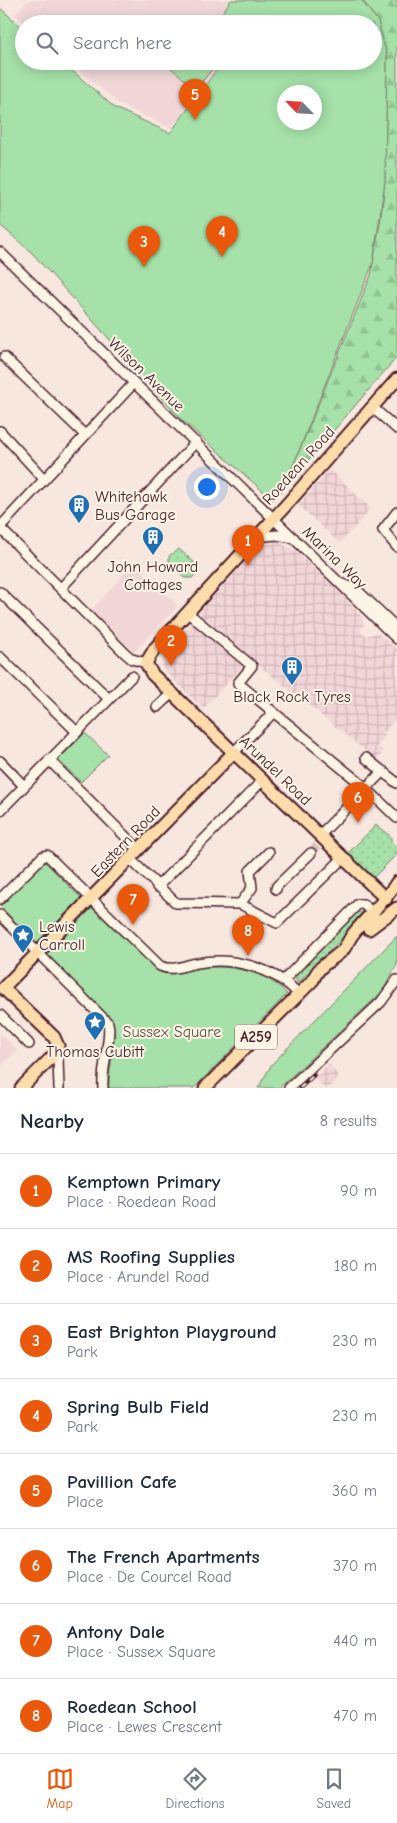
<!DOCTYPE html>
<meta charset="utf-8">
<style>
:root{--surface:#fff;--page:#f2f2f3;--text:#1f2937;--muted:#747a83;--line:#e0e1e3;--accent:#ea580c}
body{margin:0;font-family:"Comic Neue",sans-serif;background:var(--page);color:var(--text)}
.compass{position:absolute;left:277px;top:85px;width:45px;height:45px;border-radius:50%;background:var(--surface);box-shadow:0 2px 12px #0003;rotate:295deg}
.you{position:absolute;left:206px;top:486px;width:18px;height:18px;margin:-12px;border:4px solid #fff;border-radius:50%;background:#1a73e8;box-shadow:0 0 0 8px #1a73e833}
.badge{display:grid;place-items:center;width:32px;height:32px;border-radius:50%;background:var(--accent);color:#fff;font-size:16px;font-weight:700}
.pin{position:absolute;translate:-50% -41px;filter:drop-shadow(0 1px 2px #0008)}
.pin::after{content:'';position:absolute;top:26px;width:18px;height:15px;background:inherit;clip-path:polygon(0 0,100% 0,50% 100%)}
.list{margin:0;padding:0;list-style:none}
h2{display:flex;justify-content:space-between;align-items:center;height:65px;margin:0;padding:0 20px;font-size:21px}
h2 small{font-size:16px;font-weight:400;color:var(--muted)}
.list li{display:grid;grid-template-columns:32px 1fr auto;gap:15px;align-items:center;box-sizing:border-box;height:75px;padding:0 20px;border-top:1px solid var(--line)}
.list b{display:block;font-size:19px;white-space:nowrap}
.list p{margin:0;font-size:16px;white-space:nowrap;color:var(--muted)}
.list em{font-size:16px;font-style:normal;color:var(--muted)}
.icon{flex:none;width:28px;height:28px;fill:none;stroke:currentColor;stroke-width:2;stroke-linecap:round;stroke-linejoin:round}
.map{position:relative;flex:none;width:397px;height:1088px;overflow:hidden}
.search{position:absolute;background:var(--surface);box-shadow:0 2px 12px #0003;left:15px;right:15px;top:15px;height:55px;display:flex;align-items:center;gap:12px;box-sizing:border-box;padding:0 18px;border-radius:28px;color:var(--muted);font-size:19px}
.sheet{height:665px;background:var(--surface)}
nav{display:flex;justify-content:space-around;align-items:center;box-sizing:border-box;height:70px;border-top:1px solid var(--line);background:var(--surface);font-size:14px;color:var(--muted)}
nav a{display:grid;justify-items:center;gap:2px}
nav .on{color:var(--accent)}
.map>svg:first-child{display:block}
</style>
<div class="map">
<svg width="397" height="1088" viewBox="0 0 397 1088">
<defs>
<pattern id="industrial-grid" width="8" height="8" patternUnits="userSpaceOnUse" patternTransform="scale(1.25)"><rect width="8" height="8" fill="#f1d6d8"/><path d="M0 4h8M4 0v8" fill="none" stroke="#d0b7ba"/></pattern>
<pattern id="grass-dots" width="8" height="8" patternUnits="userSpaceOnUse" patternTransform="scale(1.25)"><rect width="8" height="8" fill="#a5e1a8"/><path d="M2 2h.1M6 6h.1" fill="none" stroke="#90c191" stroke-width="1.8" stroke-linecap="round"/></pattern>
<pattern id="forest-firs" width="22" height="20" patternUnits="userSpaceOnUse" patternTransform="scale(1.25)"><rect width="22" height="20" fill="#a5e1a8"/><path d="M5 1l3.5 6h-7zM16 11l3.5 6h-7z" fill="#90c191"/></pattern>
</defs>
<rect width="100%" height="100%" fill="#f7e7df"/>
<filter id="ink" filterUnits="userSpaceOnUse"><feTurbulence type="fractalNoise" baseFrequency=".02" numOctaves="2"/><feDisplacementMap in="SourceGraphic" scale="10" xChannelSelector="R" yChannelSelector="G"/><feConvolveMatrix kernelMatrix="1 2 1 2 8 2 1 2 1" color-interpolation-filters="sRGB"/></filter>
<g filter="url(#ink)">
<path fill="#f1d6d8" d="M29 0H231L214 24H26L15 14Z
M69 61H223L171 128 119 104Z
M134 563 178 606 134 652 91 611Z
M0 1033 17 1050 0 1067Z"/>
<path fill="url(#industrial-grid)" d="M330 469 371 509 340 543 298 505Z
M276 541 294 550 337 589 362 617 364 624 360 631 366 636 377 633 397 649V717L383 734 385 736 377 746 383 751 377 760 205 622 199 612 260 546Z
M192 624 207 634 243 666 203 709 164 670 161 664 165 650Z
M329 1064 340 1078 328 1088H324L315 1078Z"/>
<path fill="url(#grass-dots)" stroke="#78806a" d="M179 549 197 565 198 572 192 578H184L169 563V556Z
M376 825 391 837V842L397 847V854L373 878 348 853Z
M355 912H360L364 916 298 983 295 978 296 973Z"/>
<path fill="url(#forest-firs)" stroke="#78806a" d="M362 0H395L397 3V357L280 493 289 476 371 275 381 217 385 181 387 55 378 21Z"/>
<path fill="#a5e1a8" stroke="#78806a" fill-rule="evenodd" d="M231 0H361L378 21 387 55 385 181 373 263 289 476 273 500 182 420 32 253 0 225V8L24 29V61H61L115 108 170 133 223 61H373V24H214ZM284 92H314V122H284Z
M176 61H219L196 89 171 68Z
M85 733 108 755 81 782 58 760Z
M44 861 81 898 36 943 0 906Z
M92 908 160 972C174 977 187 970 201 968 230 964 268 972 287 994L194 1088H109C108 1066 119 1037 112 1020L47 954Z
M397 936V965L382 992 279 1088H258L272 1064Z"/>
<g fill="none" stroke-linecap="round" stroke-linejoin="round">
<path stroke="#d4bfbb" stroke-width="9" stroke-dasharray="9 4.5" stroke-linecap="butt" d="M311 853 318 845"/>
<g stroke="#4a1f2b" stroke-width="12">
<path id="minor" d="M0 252 397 639
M4 357 85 435
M372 407 397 429
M0 431 44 479
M397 512 383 530 397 547
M0 527 134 383
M0 528 125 653 132 659 146 663
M257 537 276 535 294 538
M343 584 356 589 397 628
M61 588 196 442
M0 592 109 699
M188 613 252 666 238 683 366 788 397 818
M0 657 77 732
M157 707 173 692
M234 752 273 713
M366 758 397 783
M49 760 139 850
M0 761 24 786
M0 811 132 676
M320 835 383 771
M130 859 176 903 240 904 277 923 342 859
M157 887 263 780
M276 889 277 886 311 853
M0 899 43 856 47 855 160 966C173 972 184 965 197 963 233 956 273 968 298 993
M240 904 252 888 250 871 269 852
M0 915 108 1023C112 1036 101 1068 103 1088
M283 981 358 904H363L374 914
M0 1015 29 1044
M54 1055 58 1058 59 1088
M289 1088 381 1002 397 980"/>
</g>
<g stroke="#4a1f2b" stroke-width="15">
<path id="major" d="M386 899 152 674 146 663 155 648 288 503 397 379
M369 929 397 908
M21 1088 54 1055 58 1046 54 1037 3 988 234 752
M205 1088 313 980C319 964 332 961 343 950 347 945 349 939 353 934 367 916 385 902 397 882"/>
</g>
<use href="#minor" stroke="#fcf5e5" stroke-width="9"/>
<use href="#major" stroke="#fddcac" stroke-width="11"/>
<g stroke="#4a1f2b" stroke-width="4">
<path id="rail" d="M300 1088 314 1075"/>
</g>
<use href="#rail" stroke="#fcf5e5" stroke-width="2" stroke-dasharray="5.5" stroke-linecap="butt"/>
</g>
</g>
<defs>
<g id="building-pin" transform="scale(1.125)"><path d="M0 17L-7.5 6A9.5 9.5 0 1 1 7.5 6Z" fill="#1f6fb2" stroke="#fcf5e5"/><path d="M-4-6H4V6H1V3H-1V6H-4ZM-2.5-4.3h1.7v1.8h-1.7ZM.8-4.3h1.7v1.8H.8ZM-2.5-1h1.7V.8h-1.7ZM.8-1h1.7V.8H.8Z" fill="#fff"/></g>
<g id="sight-pin" transform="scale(1.125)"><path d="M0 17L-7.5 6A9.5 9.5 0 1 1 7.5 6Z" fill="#1f6fb2" stroke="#fcf5e5"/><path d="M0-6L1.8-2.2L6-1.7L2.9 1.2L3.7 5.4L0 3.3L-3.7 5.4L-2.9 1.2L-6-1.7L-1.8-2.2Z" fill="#fff"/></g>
</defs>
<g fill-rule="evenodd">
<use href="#building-pin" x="79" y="505"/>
<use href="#building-pin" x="153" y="537"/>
<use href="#building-pin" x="292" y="667"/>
<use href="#sight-pin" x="23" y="935"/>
<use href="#sight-pin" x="95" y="1022"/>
</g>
<g text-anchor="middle" stroke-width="4" stroke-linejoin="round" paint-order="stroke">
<rect fill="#fcf5e5" stroke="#7f5f63" stroke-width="1" x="235" y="1024.5" width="42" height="25" rx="4"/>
<g font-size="15" font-weight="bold" fill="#4a1f2b">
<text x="256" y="1042">A259</text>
</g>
<g font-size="16" fill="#4a1f2b" stroke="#fcf5e5">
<text transform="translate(147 374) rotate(44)" y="6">Wilson Avenue</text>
<text transform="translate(298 465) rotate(-48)" y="6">Roedean Road</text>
<text transform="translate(335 557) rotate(44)" y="6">Marina Way</text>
<text transform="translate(276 770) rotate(44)" y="6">Arundel Road</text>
<text transform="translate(125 841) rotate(-46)" y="6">Eastern Road</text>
</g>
<g font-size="16" fill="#4a1f2b" stroke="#fcf5e5">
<text x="95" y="502" text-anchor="start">Whitehawk<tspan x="95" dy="18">Bus Garage</tspan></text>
<text x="153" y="572">John Howard<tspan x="153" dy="18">Cottages</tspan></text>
<text x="292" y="702">Black Rock Tyres</text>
<text x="39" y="932" text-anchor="start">Lewis<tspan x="39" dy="18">Carroll</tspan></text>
<text x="95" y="1057">Thomas Cubitt</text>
</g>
<g font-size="16" fill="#61504a" stroke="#fcf5e5">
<text x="172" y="1037">Sussex Square</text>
</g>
</g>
</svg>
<svg class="compass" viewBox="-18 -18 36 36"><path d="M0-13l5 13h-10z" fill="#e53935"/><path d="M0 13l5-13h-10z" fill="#747a83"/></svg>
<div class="you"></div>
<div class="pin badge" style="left:248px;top:566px">1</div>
<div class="pin badge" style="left:171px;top:666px">2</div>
<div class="pin badge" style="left:144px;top:267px">3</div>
<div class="pin badge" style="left:222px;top:257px">4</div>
<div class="pin badge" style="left:195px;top:120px">5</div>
<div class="pin badge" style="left:358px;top:823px">6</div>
<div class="pin badge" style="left:133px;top:925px">7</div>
<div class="pin badge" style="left:248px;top:956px">8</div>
<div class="search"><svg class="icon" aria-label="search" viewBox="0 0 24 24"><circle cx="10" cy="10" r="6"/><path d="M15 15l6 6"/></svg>Search here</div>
</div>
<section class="sheet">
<h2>Nearby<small>8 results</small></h2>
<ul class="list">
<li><span class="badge">1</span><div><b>Kemptown Primary</b><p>Place · Roedean Road</p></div><em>90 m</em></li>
<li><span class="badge">2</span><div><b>MS Roofing Supplies</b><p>Place · Arundel Road</p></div><em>180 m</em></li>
<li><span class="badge">3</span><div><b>East Brighton Playground</b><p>Park</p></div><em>230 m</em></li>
<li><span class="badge">4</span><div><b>Spring Bulb Field</b><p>Park</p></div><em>230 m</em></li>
<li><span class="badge">5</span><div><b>Pavillion Cafe</b><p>Place</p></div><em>360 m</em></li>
<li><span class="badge">6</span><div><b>The French Apartments</b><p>Place · De Courcel Road</p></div><em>370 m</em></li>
<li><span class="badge">7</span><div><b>Antony Dale</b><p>Place · Sussex Square</p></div><em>440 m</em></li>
<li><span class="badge">8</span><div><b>Roedean School</b><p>Place · Lewes Crescent</p></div><em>470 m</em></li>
</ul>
</section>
<nav>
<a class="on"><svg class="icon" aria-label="map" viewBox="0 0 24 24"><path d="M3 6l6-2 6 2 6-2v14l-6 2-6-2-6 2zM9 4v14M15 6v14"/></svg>Map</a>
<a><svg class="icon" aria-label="directions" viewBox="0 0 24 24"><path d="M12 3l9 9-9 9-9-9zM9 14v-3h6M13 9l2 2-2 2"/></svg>Directions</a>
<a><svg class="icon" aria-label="saved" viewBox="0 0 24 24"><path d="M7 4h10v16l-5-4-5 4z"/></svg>Saved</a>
</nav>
